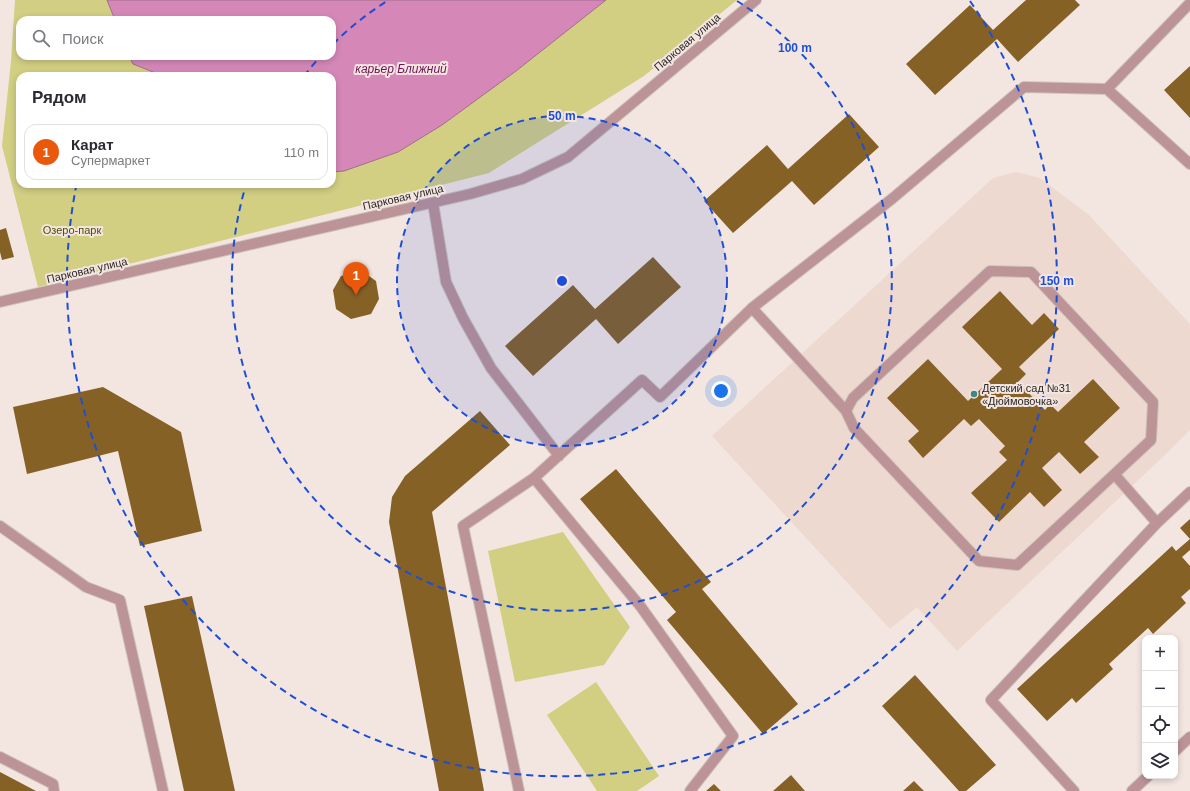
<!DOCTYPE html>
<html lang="ru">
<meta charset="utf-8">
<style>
:root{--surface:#fff;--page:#f2f2f3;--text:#2b2b33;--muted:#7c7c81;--line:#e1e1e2;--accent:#ea580c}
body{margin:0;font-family:Helvetica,sans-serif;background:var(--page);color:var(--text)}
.controls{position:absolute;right:12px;bottom:12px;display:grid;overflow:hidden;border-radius:8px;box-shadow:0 2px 6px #0003}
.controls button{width:36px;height:36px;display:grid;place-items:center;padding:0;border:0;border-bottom:1px solid var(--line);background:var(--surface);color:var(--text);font:20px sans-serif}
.you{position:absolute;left:721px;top:391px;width:14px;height:14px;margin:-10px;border:3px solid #fff;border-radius:50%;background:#1a73e8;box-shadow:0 0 0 6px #1a73e833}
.badge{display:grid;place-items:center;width:26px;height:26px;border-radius:50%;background:var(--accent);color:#fff;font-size:13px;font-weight:700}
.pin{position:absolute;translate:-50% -33px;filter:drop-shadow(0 1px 2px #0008)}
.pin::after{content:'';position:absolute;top:21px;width:14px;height:12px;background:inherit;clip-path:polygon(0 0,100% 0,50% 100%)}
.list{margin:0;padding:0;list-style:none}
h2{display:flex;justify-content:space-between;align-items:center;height:52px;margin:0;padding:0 16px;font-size:17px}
h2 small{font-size:13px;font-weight:400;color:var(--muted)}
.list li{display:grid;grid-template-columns:26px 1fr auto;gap:12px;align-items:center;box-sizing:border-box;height:56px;margin:0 8px 8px;padding:0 8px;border:1px solid var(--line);border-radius:12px}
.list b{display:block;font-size:15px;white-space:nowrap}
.list p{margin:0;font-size:13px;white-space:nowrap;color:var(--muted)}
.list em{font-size:13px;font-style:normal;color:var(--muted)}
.icon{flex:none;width:22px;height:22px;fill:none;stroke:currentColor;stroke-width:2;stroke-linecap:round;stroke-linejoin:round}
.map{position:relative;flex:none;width:1190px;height:791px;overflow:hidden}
.search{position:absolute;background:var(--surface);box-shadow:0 2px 6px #0003;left:16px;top:16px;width:320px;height:44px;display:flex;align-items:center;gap:10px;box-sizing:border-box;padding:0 14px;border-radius:12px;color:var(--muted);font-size:15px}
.panel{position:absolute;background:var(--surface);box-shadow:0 2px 6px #0003;left:16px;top:72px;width:320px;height:116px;border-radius:12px}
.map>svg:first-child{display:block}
</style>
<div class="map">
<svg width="1190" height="791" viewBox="0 0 1190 791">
<rect width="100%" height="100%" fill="#f3e6e1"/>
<path fill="#edd9d0" d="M1016 172 1040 178 1089 215 1190 324V430L1167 453 957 651 917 607 890 629 712 436 993 178Z"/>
<path fill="#d2cf83" d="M15 0H107L115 20H20V56H129L133 64 163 76H20V184H332V172L344 171 398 152 442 125 516 71 606 0H737L644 76 489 173 38 287 2 146 11 61Z
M563 532 630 627 604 665 515 682 488 551Z
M596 682 659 776 637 791H597L547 715Z"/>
<path fill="#d588b8" stroke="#a26b8c" d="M107 0H606L516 71 442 125 398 152 344 171 332 172V76H163L133 64 129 56H332V20H115Z"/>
<path fill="#866126" d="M1026 0H1075L1080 5 1018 62 997 39 935 95 906 64 970 5 993 30Z
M1190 66V118L1164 90Z
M849 114 879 147 814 205 792 181 733 233 704 201 767 145 788 169Z
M6 228 14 257 2 260 0 252V230Z
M653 257 681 287 618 344 596 319 533 376 505 346 573 285 595 309Z
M362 271 376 281 379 299 371 314 351 319 336 309 333 290 341 276Z
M1000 291 1032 325 1044 313 1059 329 1019 367 1026 374 1018 382 1045 410 1050 404 1058 412 1093 379 1120 408 1084 442 1099 457 1080 474 1059 452 1042 468 1062 490 1044 507 1030 492 999 522 971 493 1007 460 999 452 1005 446 979 419 971 426 964 419 923 458 908 441 919 431 887 398 928 359 968 401 1002 369 962 327Z
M103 387 181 432 202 531 140 546 118 451 27 474 13 407Z
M480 411 510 445 432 512 484 791H439L389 522 392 497 405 476Z
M616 469 711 582 702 589 798 704 763 734 667 620 676 612 580 499Z
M1190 519V550L1182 557 1190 566V589L1181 597 1186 603 1153 634 1148 628 1109 664 1113 669 1076 703 1072 698 1047 721 1017 689 1172 546 1176 551 1190 539 1180 528Z
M192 596 235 791H184L144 606Z
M915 675 996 765 966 791H959L882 706Z
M0 772 36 791H0Z
M791 775 805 791H773Z
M914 781 924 791H903Z
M714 784 721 791H706Z"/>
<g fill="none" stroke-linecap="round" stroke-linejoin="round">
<g stroke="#cfc4bf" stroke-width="12">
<path id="service" d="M1190 3 1107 89 1190 164
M433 203 446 282 463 318 491 368 559 456
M990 271 1031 272 1153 402 1151 440 1017 565 979 561 854 428 846 411 853 398Z
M752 308 846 411
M1115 475 1157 523
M534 478 641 607 733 736 690 791
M0 526 86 587 120 600 163 791
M0 757 53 784 54 791
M519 791 463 526 534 478 642 380 660 397 752 308 893 198 1024 87 1107 89
M1074 791 991 700 1157 523 1190 492"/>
</g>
<g stroke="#cfc4bf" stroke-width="12">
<path id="minor" d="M0 302 470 194 522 179 568 157 756 0"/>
</g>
<g stroke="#cfc4bf" stroke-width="12">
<path id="tertiary" d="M1175 751 1190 737
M1132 791 1148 776"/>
</g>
<use href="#service" stroke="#bc9396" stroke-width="10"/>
<use href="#minor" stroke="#bc9396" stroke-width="10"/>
<use href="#tertiary" stroke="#bc9396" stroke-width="10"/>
</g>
<circle cx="562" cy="281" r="165" fill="#1d4ed8" fill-opacity=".12"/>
<g fill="none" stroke="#1d4ed8" stroke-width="2" stroke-dasharray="7 5">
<circle cx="562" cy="281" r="165"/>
<path d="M304 76A330 330 0 0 1 319 58M333 44A330 330 0 0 1 387 1M737 1A330 330 0 1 1 246 185"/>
<path d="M970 1A495 495 0 1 1 76 187"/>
</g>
<circle fill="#3f878a" stroke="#f3e6e1" stroke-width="1.5" cx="974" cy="394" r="4"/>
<g text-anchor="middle" stroke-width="4" stroke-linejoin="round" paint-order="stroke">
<g font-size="11" fill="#2c2725" stroke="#f3e6e1">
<text transform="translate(687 42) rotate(-40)" y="4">Парковая улица</text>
<text transform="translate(403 197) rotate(-13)" y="4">Парковая улица</text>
<text transform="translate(87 270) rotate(-13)" y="4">Парковая улица</text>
</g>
<g font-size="11" fill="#504d05" stroke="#f3e6e1">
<text x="72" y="234">Озеро-парк</text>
</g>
<g font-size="11" fill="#2c2725" stroke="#f3e6e1" text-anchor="start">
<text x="982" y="392">Детский сад №31<tspan x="982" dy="13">«Дюймовочка»</tspan></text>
</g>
<g font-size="12" font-style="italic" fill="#6f1454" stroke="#f3e6e1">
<text x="401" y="73">карьер Ближний</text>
</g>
</g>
<circle cx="562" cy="281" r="6" fill="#1d4ed8" stroke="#f3e6e1" stroke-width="2"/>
<g font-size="12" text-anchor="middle" font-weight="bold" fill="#1d4ed8" stroke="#f3e6e1" stroke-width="4" stroke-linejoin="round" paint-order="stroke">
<text x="795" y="52">100 m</text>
<text x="562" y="120">50 m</text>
<text x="1057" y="285">150 m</text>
</g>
</svg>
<div class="controls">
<button>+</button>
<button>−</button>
<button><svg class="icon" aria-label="locate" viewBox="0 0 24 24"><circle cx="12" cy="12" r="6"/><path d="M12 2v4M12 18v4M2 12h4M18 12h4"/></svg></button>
<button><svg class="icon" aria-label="layers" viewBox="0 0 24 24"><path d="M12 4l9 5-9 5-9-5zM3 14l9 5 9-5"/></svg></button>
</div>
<div class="you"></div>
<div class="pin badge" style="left:356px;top:295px">1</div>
<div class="search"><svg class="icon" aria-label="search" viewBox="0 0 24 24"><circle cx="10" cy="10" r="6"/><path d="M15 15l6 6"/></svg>Поиск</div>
<section class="panel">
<h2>Рядом<small></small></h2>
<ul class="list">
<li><span class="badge">1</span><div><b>Карат</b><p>Супермаркет</p></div><em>110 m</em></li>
</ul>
</section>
</div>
